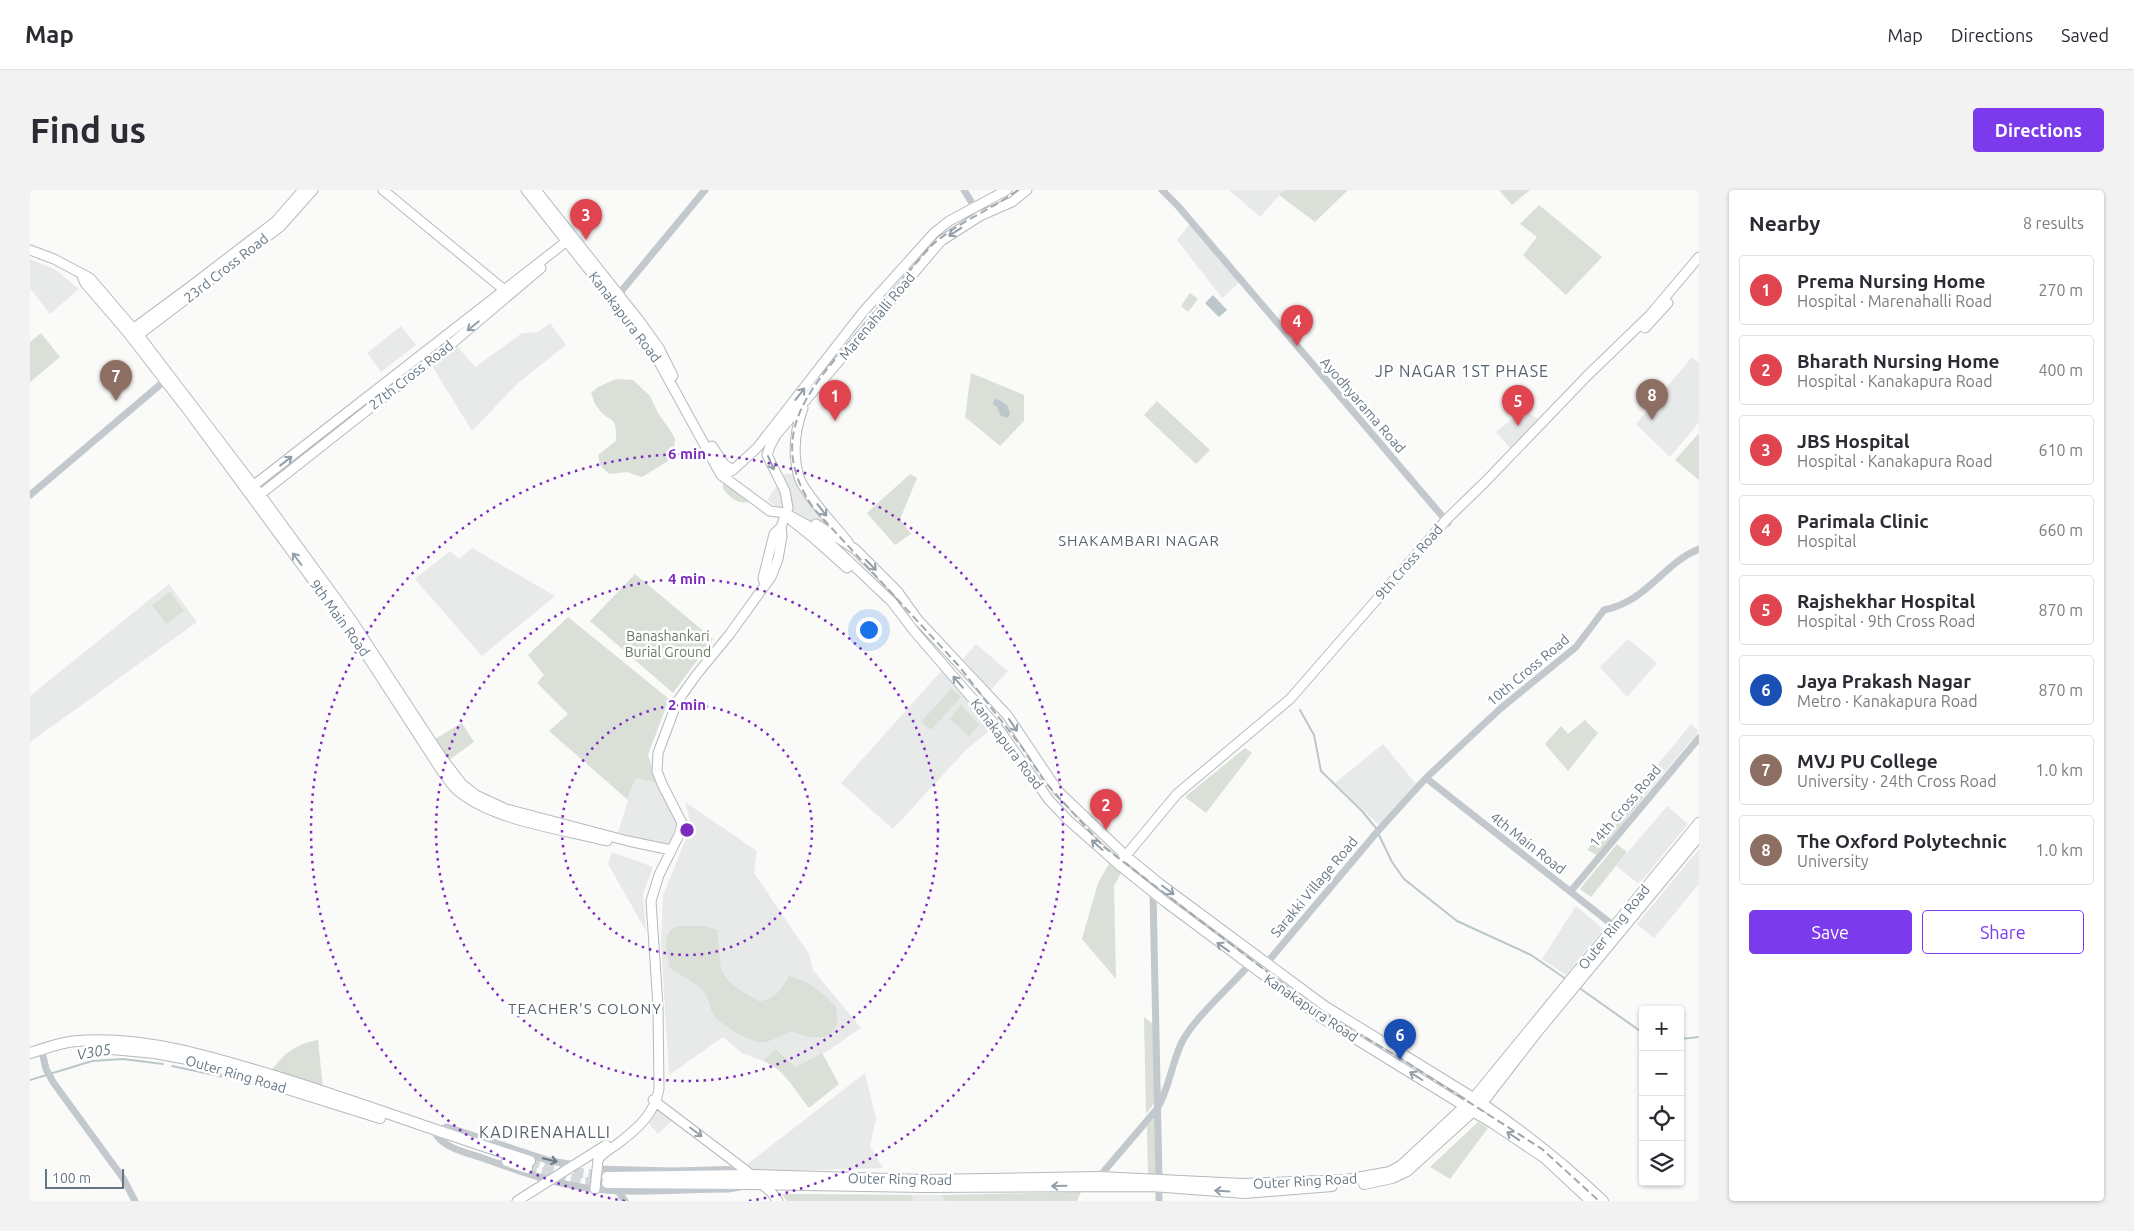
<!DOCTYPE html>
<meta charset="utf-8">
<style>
:root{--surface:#fff;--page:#f2f2f3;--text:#2b2b33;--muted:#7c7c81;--line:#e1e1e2;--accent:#7c3aed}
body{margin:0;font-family:Ubuntu,sans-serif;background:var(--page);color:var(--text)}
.controls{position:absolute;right:15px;bottom:15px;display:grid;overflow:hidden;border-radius:5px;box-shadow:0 1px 4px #0004}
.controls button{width:45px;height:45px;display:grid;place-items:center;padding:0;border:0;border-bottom:1px solid var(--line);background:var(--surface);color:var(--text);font:25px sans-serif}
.scale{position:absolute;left:15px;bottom:12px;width:79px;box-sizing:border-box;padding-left:5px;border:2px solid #657683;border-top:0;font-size:14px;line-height:18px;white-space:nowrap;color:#657683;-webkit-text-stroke:4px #fff;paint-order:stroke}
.you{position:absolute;left:838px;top:439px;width:18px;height:18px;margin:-12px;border:4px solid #fff;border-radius:50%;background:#1a73e8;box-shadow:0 0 0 8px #1a73e833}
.badge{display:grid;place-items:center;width:32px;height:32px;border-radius:50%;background:var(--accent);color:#fff;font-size:16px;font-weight:700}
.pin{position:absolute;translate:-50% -41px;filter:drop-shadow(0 1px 2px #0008)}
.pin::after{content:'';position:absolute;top:26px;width:18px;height:15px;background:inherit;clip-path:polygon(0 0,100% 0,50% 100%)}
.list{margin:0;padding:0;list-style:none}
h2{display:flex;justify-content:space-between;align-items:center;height:65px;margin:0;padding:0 20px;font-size:21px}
h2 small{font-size:16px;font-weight:400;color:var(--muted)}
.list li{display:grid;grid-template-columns:32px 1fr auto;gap:15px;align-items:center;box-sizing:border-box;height:70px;margin:0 10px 10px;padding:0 10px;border:1px solid var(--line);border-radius:5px}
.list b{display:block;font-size:19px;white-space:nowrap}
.list p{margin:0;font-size:16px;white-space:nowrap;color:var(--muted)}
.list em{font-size:16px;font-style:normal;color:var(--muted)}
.actions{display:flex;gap:10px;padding:15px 20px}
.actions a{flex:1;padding:11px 0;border:1px solid var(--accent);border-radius:5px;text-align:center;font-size:18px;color:var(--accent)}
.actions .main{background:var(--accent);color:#fff}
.icon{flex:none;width:28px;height:28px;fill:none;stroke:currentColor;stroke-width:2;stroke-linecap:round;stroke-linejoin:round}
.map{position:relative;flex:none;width:1669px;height:1011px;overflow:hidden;border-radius:5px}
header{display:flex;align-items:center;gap:30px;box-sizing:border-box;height:70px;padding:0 25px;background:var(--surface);border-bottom:1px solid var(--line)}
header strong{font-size:24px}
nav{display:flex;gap:28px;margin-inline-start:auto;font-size:18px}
.intro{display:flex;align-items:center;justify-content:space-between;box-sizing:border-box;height:120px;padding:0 30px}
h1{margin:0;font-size:35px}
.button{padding:12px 22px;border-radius:5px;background:var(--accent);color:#fff;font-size:18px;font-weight:700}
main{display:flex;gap:30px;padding:0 30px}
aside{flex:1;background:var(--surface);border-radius:5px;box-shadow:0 1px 4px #0004}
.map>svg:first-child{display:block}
</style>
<header>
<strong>Map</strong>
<nav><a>Map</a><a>Directions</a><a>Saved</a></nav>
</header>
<div class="intro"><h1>Find us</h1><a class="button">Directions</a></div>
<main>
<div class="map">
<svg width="1669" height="1011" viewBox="0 0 1669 1011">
<rect width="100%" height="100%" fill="#fafaf8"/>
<path fill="#e8e9e9" d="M1199 0H1254L1230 27Z
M1161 33 1210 92 1192 108 1147 50Z
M0 69 26 80 49 99 20 124 0 98Z
M520 133 536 155 488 193 442 241 402 176 427 156 445 177 492 143 508 142Z
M371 136 386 155 351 182 337 163Z
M1662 167 1669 173V232L1640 267 1606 234Z
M1494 219 1510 231 1480 258 1466 242Z
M755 284H773L775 293 814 342 803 356 737 310Z
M442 358 525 406 452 466 385 389 420 361 429 369Z
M139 394 167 432 0 552V506Z
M1598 449 1627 473 1597 507 1570 477Z
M946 454 978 481 961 500 933 469Z
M914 478 964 537 936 560 863 639 811 593Z
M1661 534 1669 541 1614 607 1606 601Z
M1353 554 1387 595 1349 635 1305 593Z
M606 588 627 593 647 632 638 658 587 645 598 611 597 609Z
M655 612 727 661 724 683 779 764 783 780 831 838 799 860 766 877 747 859 733 871 712 863 693 847 639 885 631 753 633 705 661 636Z
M1637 616 1658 634 1609 694 1586 676Z
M1669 659V694L1624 748 1607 734Z
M582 662 623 677 613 704 616 741 578 674Z
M1546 716 1573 739 1536 785 1512 769Z
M835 883 846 929 840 956 853 978 723 982 716 975Z
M627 919 642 931 628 944 616 930Z
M752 1004 910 1005 916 1011H757Z"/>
<path fill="#dadfd7" d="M1254 0H1318L1285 32 1249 5Z
M1469 0H1500L1482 15Z
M1509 15 1572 67 1536 105 1493 65 1507 47 1490 34Z
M1160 103 1168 109 1158 122 1151 116Z
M11 143 30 167 0 192V152Z
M941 183 994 205V231L970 256 935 227Z
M586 189 603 190 620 206 628 223 642 243 645 249 643 268 612 287 597 282 579 284 570 275 568 265 586 251C587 222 580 235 568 218 564 214 563 207 561 203L568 197Z
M1127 211 1180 260 1166 274 1114 225Z
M1669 243V290L1645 270Z
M880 284 887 288 870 329 881 344 865 355 837 323Z
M693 292 718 312C708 315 700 307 693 299Z
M605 384 683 449 643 503 560 431Z
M140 402 154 421 136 434 122 415Z
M538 427 639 509 618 565 627 593 606 588 597 609 519 541 538 524 507 493 514 485 498 465Z
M921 499 931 507 901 540 891 532Z
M931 515 949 535 939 546 920 529Z
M1555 530 1568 543 1538 581 1515 554 1531 536 1538 544Z
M432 533 444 552 419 570 405 549Z
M1215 558 1222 563 1176 623 1155 607Z
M1606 601 1614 607 1567 665 1557 660Z
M1587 654 1597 662 1561 707 1550 699Z
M1079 674 1091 683 1084 696 1086 789 1052 749 1068 693Z
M648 736H674L687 740 691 779C697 794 715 803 728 811 744 811 752 799 759 786 779 791 792 802 806 817 806 821 808 829 807 833 801 856 775 846 761 841 752 845 744 850 736 852 723 855 694 836 685 827 679 820 680 809 674 802 665 791 651 786 640 778 637 764 630 741 648 736Z
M1114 827 1123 834 1125 912 1116 924Z
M288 850 293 898 241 881C254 864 265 854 288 850Z
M746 859 766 877 792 863 809 894 779 918C765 901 754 878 733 871Z
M1126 927 1127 985 1118 986 1117 936Z
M1448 932 1458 938 1420 989 1400 977Z
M1051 1002 1047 1011H916L910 1005Z
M752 1004 882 1005 883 1011H757Z"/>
<path fill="#bbc7cb" d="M1183 105 1197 120 1189 127 1175 113Z
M967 209 977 215 980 223 978 228 971 226 967 217 963 214 964 210Z"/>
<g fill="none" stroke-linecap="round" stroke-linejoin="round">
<path stroke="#bbc7cb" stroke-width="2" d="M1270 520 1284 545 1291 581 1332 621 1346 638
M1348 643 1362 672 1374 689 1427 731 1501 765 1536 789
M1548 797 1613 843
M1650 849 1669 847
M142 876 227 894
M0 890 62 871 93 869 133 874"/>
<path stroke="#d5d9db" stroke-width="10" stroke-dasharray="10 5" stroke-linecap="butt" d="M500 971 543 982 574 986
M497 978 555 992 576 993"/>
<g stroke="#b5babe" stroke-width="11">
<path id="major" d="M353 0 478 103
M496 0 623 161 691 285 740 321 755 323 786 340 862 412 884 441 968 538 1019 610 1038 630 1089 675 1134 711 1290 827 1434 916
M506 0 608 129 629 158 643 186
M0 60 24 69 60 88 108 144 230 304 321 429 412 568 432 594 446 605 476 619 598 651 641 660
M51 84 55 93 97 142 159 222 326 449 413 583C418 589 422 596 428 601 464 631 531 639 577 651
M1615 138 1638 113
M100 141 161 96 246 31 273 0
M105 148 250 37 283 0
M773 218C765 240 762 263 769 287 773 302 807 338 818 352
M682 256 694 274 703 280
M691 285 703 280 727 258 833 122 904 43 919 31 977 0
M219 299 542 47
M227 307 420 155 511 78
M758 318 755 301 737 265 740 256 746 245 911 51 950 26 982 12 997 0
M762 331 781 346 817 378
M786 334 825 359 868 402 888 430 977 525 1028 601 1096 666 1129 693 1295 816 1444 908
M735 395 733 388 744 344 751 337
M1093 669 1147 604 1260 509 1416 330 1456 291 1557 186 1620 125 1669 67
M623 910 714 979 741 1002 748 1011
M565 999 568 970C572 963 580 959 586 955 606 940 625 924 629 899L628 816 621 711 629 685 649 645 652 633 632 594 627 581 628 563 647 512 667 484 699 445 741 387 748 369 752 346 751 337 758 318
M487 1011 576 955"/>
</g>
<g stroke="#b4b9bd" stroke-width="12">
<path id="highway" d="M71 858 125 863 168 871 350 928
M0 863C16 858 31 852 47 851 117 846 186 868 251 888 335 914 416 945 500 971
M1447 910C1492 941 1534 973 1573 1011
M1439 919 1463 933 1515 968 1561 1011
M477 971 497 978
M577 987 722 985 894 990 1069 987 1213 994 1316 990 1360 982 1372 975 1444 908 1669 633
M577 993 722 994 894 997 1122 996 1215 1003 1302 996
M1334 994 1362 988 1377 981 1452 913 1507 842 1669 646"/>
</g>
<path stroke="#c3c8cc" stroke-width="7" d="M934 0 950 26
M1132 0 1148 16 1418 333
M589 104 675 0
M0 305 138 188
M1396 588 1584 736
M1541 701 1669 548
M1123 703 1129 989
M1236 774 1347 642 1396 588 1471 518 1546 457 1574 420C1618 411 1632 374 1669 359
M13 866 16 879 23 892 93 988 105 1011
M407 940 417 937 520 971 546 975
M407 946C418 960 439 963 455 969 490 981 527 995 565 999 609 1004 654 999 698 999L710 997
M567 979 643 981 714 979
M1069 987 1127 919C1139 899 1141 876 1151 854 1162 830 1200 797 1219 775
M1129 996V1011
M588 1001 595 1011"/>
<use href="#major" stroke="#fff" stroke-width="9"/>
<use href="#highway" stroke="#fff" stroke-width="10"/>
<path stroke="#a2aab0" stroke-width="2" stroke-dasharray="8 4" stroke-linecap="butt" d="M988 0C959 21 926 33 900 57 876 85 852 113 828 142 781 198 733 245 784 319L928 475 991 556 1015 592 1074 657 1261 800 1297 825 1370 868 1512 959 1569 1011"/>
</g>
<defs><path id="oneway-shaft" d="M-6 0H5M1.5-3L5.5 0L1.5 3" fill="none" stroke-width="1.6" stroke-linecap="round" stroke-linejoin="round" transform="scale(1.25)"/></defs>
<g stroke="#939fa8">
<use href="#oneway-shaft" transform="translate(925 42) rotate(147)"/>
<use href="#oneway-shaft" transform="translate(443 136) rotate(141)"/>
<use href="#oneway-shaft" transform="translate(770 204) rotate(-52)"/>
<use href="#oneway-shaft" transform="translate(256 271) rotate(-38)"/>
<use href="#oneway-shaft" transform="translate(741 273) rotate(66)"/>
<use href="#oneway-shaft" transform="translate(792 320) rotate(52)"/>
<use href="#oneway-shaft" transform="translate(267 369) rotate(-127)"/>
<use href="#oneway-shaft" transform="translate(841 375) rotate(45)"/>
<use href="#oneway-shaft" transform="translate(928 492) rotate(-131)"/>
<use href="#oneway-shaft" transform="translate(983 535) rotate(56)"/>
<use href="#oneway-shaft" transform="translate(1067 655) rotate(-138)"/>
<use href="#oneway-shaft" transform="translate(1138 700) rotate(37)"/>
<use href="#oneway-shaft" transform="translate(1193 757) rotate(-144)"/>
<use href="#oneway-shaft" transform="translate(1386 886) rotate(-148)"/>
<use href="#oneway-shaft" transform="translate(666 942) rotate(37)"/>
<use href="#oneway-shaft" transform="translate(1483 946) rotate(-146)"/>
<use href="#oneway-shaft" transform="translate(1029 996) rotate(179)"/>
<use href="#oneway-shaft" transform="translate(1192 1001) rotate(-176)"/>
</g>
<use stroke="#6a7a87" href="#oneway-shaft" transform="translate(520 970) rotate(13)"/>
<g fill="none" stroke="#7b2cbf" stroke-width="2.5" stroke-dasharray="2.5 5">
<circle cx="657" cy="640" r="125"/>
<circle cx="657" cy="640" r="251"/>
<path d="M595 1011A376 376 0 1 1 719 1011"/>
</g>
<g text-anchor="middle" stroke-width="5" stroke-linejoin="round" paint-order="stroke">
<g font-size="14" fill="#657683" stroke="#fff">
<text transform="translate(196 78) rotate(-38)" y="5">23rd Cross Road</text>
<text transform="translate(847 126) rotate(-50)" y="5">Marenahalli Road</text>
<text transform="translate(595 127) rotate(53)" y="5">Kanakapura Road</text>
<text transform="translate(381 185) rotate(-38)" y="5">27th Cross Road</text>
<text transform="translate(1333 215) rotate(49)" y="5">Ayodhyarama Road</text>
<text transform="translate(1379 372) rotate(-49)" y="5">9th Cross Road</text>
<text transform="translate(310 428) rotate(54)" y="5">9th Main Road</text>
<text transform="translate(1498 480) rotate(-40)" y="5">10th Cross Road</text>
<text transform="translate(977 554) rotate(53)" y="5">Kanakapura Road</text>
<text transform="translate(1595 616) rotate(-50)" y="5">14th Cross Road</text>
<text transform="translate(1498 653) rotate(38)" y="5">4th Main Road</text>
<text transform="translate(1284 697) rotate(-50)" y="5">Sarakki Village Road</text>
<text transform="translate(1584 737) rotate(-51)" y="5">Outer Ring Road</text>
<text transform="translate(1281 818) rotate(34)" y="5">Kanakapura Road</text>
<text transform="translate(206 884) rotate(16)" y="5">Outer Ring Road</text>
<text transform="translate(870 989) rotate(1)" y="5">Outer Ring Road</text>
<text transform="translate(1275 991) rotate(-3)" y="5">Outer Ring Road</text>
</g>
<g font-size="14" fill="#687a64" stroke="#fff">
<text x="638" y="451">Banashankari<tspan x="638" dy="16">Burial Ground</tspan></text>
</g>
<g font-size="15" letter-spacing="1" fill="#57646e" stroke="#fff">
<text x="1109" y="356">SHAKAMBARI NAGAR</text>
<text x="555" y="824">TEACHER'S COLONY</text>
</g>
<g font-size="15" font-style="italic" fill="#60757c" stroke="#fff">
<text transform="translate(64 862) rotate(-10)" y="5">V305</text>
</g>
<g font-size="16" letter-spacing="1" fill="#57646e" stroke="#fff">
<text x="1432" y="187">JP NAGAR 1ST PHASE</text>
<text x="515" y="948">KADIRENAHALLI</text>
</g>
</g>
<circle cx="657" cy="640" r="8" fill="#7b2cbf" stroke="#fff" stroke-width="2.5"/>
<g font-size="15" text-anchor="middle" font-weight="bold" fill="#7b2cbf" stroke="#fff" stroke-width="5" stroke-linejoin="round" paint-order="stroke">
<text x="657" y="269">6 min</text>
<text x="657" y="394">4 min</text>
<text x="657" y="520">2 min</text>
</g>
</svg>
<div class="controls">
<button>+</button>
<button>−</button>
<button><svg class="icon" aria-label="locate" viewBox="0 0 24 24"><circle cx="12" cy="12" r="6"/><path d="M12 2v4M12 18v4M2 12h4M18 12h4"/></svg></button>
<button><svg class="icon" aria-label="layers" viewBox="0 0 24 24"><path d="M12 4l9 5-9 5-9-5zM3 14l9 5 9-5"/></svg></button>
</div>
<div class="scale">100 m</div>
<div class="you"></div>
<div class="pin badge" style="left:805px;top:231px;background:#e0444e">1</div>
<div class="pin badge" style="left:1076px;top:640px;background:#e0444e">2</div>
<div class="pin badge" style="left:556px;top:50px;background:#e0444e">3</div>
<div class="pin badge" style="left:1267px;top:156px;background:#e0444e">4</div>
<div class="pin badge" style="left:1488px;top:236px;background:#e0444e">5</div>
<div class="pin badge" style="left:1370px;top:870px;background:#1a4fb4">6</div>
<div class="pin badge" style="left:86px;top:211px;background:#8d6e63">7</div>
<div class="pin badge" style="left:1622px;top:230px;background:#8d6e63">8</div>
</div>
<aside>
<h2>Nearby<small>8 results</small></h2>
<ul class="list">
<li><span class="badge" style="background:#e0444e">1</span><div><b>Prema Nursing Home</b><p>Hospital · Marenahalli Road</p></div><em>270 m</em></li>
<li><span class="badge" style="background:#e0444e">2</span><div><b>Bharath Nursing Home</b><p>Hospital · Kanakapura Road</p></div><em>400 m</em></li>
<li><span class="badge" style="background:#e0444e">3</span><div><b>JBS Hospital</b><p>Hospital · Kanakapura Road</p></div><em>610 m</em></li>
<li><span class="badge" style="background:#e0444e">4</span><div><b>Parimala Clinic</b><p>Hospital</p></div><em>660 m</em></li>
<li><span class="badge" style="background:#e0444e">5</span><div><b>Rajshekhar Hospital</b><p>Hospital · 9th Cross Road</p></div><em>870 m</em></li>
<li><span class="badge" style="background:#1a4fb4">6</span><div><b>Jaya Prakash Nagar</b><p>Metro · Kanakapura Road</p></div><em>870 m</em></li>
<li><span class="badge" style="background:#8d6e63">7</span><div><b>MVJ PU College</b><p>University · 24th Cross Road</p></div><em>1.0 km</em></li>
<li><span class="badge" style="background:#8d6e63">8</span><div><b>The Oxford Polytechnic</b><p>University</p></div><em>1.0 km</em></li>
</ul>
<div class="actions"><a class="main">Save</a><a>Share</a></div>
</aside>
</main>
